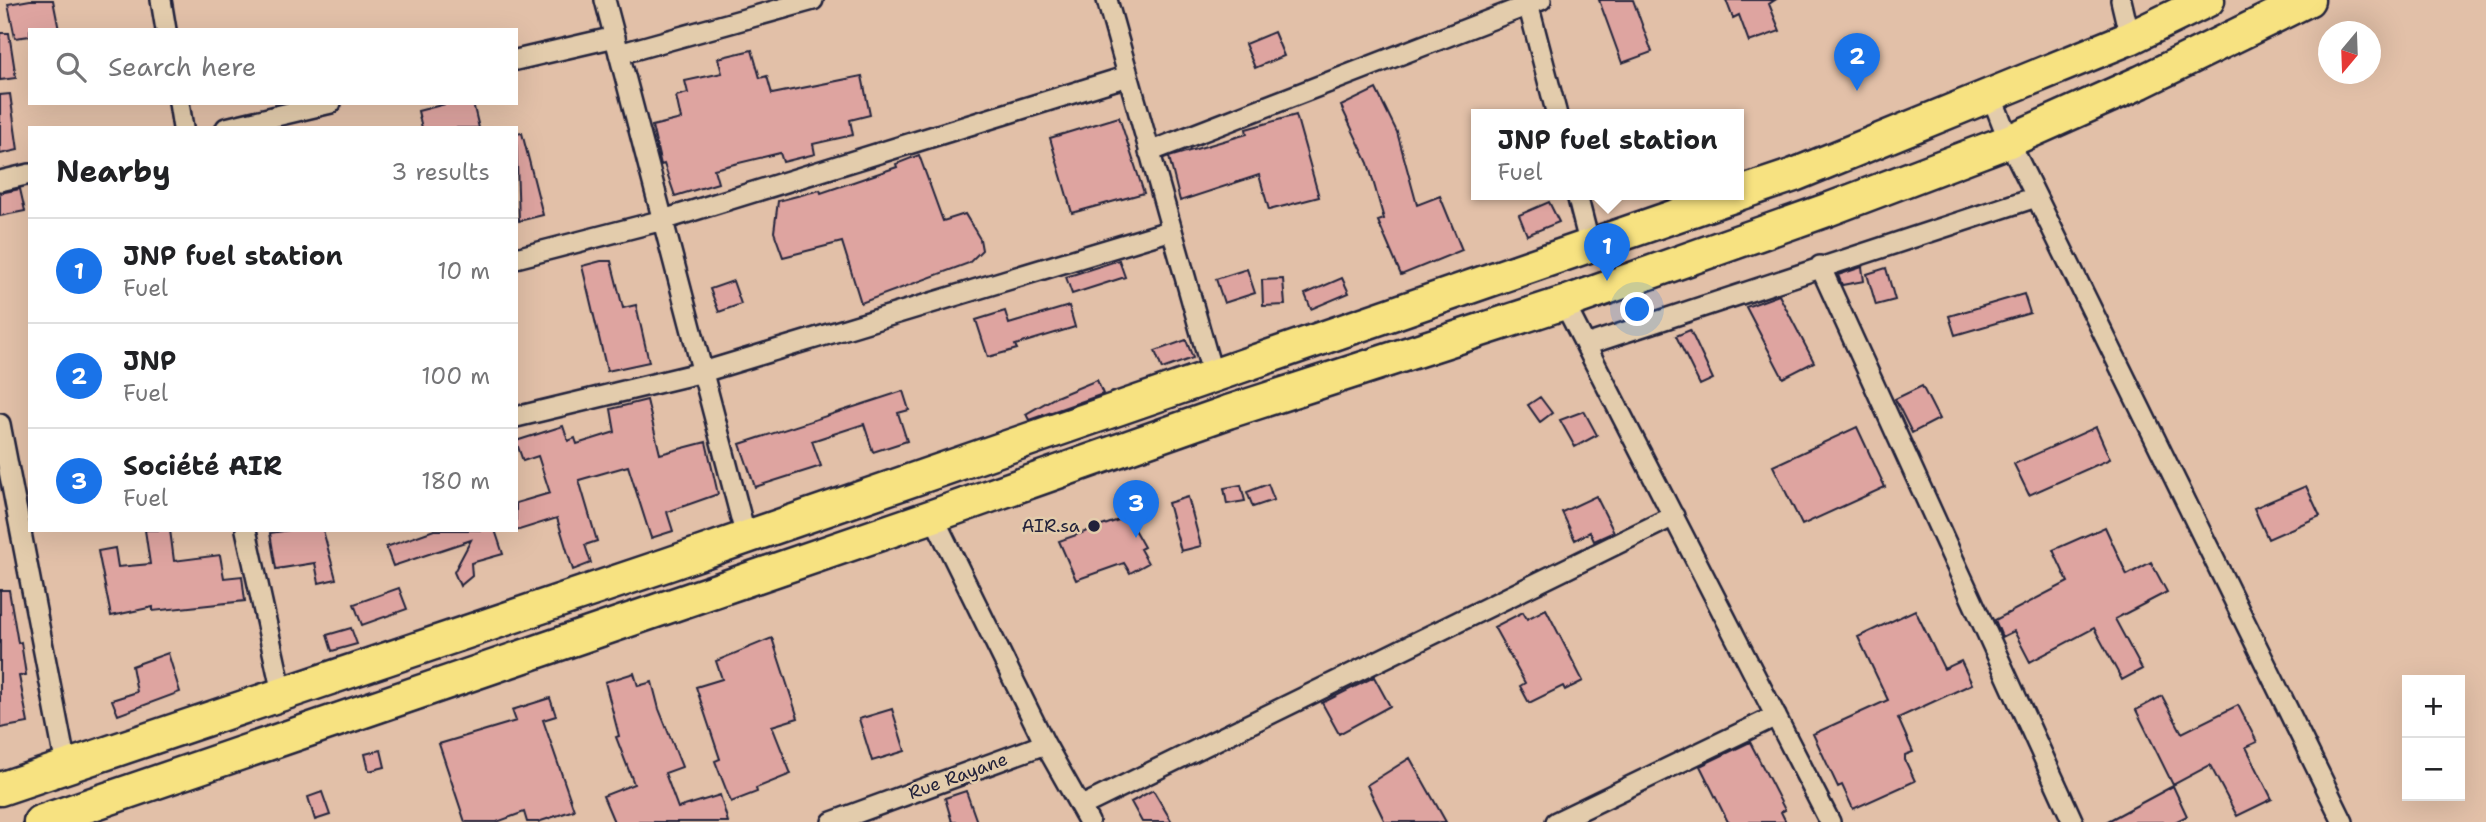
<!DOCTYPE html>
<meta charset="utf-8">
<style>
:root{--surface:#fff;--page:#f6f6f6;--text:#202124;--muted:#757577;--line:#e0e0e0;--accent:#1a73e8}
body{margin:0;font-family:"Shantell Sans",sans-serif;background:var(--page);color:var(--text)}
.controls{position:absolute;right:21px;bottom:21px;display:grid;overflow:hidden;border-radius:0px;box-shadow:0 7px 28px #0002}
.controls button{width:63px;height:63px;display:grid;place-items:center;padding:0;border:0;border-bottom:2px solid var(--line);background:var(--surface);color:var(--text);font:35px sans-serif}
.compass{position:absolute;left:2318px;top:21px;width:63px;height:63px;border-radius:50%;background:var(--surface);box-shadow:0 7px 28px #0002;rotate:199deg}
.you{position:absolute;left:1638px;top:310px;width:24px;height:24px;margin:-18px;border:5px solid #fff;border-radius:50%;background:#1a73e8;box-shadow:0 0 0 10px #1a73e833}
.badge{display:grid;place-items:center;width:46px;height:46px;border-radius:50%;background:var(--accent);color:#fff;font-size:23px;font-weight:700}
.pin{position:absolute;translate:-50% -58px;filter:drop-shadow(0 2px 4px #0008)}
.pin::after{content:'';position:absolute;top:37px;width:24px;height:21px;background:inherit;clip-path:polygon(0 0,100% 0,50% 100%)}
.popup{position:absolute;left:1471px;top:109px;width:273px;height:91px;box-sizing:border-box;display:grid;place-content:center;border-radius:0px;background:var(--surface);filter:drop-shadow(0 2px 5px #0005);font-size:23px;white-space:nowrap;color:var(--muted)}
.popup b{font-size:26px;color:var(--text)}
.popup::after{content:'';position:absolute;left:50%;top:100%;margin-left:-14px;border:14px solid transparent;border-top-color:var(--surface)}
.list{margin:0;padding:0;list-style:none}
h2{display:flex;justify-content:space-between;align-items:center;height:91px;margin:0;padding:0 28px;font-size:30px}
h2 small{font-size:23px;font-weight:400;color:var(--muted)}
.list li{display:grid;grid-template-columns:46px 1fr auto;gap:21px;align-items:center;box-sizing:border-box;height:105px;padding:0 28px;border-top:2px solid var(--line)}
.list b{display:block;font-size:26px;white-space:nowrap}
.list p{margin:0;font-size:23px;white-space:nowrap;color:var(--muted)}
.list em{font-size:23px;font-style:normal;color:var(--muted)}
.icon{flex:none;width:38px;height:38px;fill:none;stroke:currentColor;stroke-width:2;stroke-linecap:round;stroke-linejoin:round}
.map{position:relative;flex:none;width:2486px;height:822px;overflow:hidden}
.search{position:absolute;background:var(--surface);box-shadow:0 7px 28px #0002;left:28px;top:28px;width:490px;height:77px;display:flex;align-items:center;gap:18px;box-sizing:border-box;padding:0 24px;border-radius:0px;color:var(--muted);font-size:26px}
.panel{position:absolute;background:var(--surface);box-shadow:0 7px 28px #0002;left:28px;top:126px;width:490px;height:406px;border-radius:0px}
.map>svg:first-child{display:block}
</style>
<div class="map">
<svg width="2486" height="822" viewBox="0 0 2486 822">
<rect width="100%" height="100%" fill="#e2c0a8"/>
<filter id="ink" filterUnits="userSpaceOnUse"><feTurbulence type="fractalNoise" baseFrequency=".0143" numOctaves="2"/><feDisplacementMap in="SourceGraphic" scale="14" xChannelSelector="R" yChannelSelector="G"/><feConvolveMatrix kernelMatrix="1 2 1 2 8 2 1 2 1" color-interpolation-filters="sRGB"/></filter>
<g filter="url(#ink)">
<path fill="#dea4a0" stroke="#22223b" stroke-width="2" d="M30 0H53L59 30H30V36L15 38 8 4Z
M1599 0H1633L1652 52 1622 63Z
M1726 0H1775L1769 4 1780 31 1749 42 1739 15 1733 18Z
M1274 32 1284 56 1255 68 1245 44Z
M0 33H9L16 78 0 80Z
M752 50 760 78 767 76 772 94 862 76 870 115 850 120 853 135 813 144 815 154 783 162 780 153 714 169 718 183 675 196 664 164 661 165 652 126 681 119 676 96 688 93 685 81 722 73 718 58Z
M1376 89 1397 132 1417 205 1440 196 1462 250 1401 275 1378 221 1384 219 1368 163 1341 106Z
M10 94 18 150 0 154V95Z
M449 103H473L479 128H422L418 111Z
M1296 115 1319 197 1269 210 1259 175 1180 201 1169 157 1247 134 1246 129Z
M1119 117 1144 193 1072 213 1050 138Z
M522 133 543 215 519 221 516 134Z
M919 155 943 221 965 214 980 239 982 250 969 263 861 303 842 242 783 257 774 232 778 201 820 190 821 193 897 167 896 164Z
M20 189 25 211 0 216V193Z
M1549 202 1559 222 1527 235 1519 215Z
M1119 260 1125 277 1072 294 1066 277Z
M601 261H611L623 308 636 305 649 362 607 371 582 266Z
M1862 267 1864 281 1842 285 1838 275Z
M1886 268 1895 300 1876 305 1867 274Z
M1247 269 1255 293 1224 303 1216 279Z
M1342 278 1349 293 1311 309 1305 294Z
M1283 279 1285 305 1263 306 1262 280Z
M733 281 741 304 719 312 710 289Z
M2024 294 2030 313 1955 335 1949 316Z
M1779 295 1814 362 1783 378 1746 307Z
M1069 306 1075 327 1015 345 1017 349 988 357 976 320 1005 311 1009 324Z
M1690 330 1713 379 1700 385 1676 336Z
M1186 340 1193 358 1162 369 1155 351Z
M1097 380 1103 394 1029 420 1026 414 1056 397Z
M1922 386 1939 419 1912 433 1895 399Z
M903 391 909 410 898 413 907 441 873 452 864 424 812 441 821 466 755 487 740 444Z
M1540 397 1552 413 1540 422 1528 405Z
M647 400 660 454 706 442 718 494 667 512 673 531 651 538 628 466 579 480 597 541 585 545 591 563 573 570 557 518 516 531V503L550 493 538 456 523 461 516 441 563 426 568 441 575 438 577 444 615 432 611 409Z
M1584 411 1597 435 1575 447 1560 420Z
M1857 427 1885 487 1802 525 1773 466Z
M2096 427 2110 459 2029 495 2014 464Z
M1268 484 1274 500 1253 507 1247 492Z
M1241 485 1245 501 1227 504 1224 488Z
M2306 486 2320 516 2268 539 2254 508Z
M1596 496 1614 532 1594 541 1590 532 1575 540 1562 512Z
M1188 497 1201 546 1181 551 1168 503Z
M1127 517 1144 547 1140 549 1148 563 1130 573 1124 563 1076 580 1059 541Z
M2105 527 2127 575 2151 562 2167 592 2115 619 2142 669 2122 680 2094 628 2030 662 2014 631 2002 637 1995 620 2068 582 2053 550Z
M145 530H170L174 561 220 555 224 578 242 576 245 601 153 611V607L111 616 98 551 115 548 118 567 150 564Z
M290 530H323L336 579 319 583 315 563 276 569 270 533Z
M434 530H495L503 554 471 563 472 576 460 586 454 572 471 540 393 566 386 547Z
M399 588 407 609 362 625 354 604Z
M0 590H9L18 643 21 642 26 675 19 676 28 723 0 728Z
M1546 609 1583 681 1565 690 1563 686 1529 703 1520 686 1525 683 1494 627 1523 612 1527 619Z
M1915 610 1944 669 1961 661 1972 684 1898 718 1913 752 1905 755V760L1915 781 1853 809 1842 785 1838 787 1813 734 1888 700 1858 637Z
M351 628 357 644 332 651 327 635Z
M772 638 798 718 772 726 791 774 756 788 757 792 731 802 715 761 720 759 696 687 722 679 716 661Z
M168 653 180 692 118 715 112 700 137 692 132 666Z
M634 673 638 686 652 682 659 709 682 767 665 773 678 808 720 795 728 822H614L603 796 634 784 616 737 619 736 605 682Z
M1374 677 1390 706 1339 734 1322 703Z
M2162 696 2182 733 2238 705 2257 742 2246 747 2272 799 2237 816 2210 765 2173 785 2136 710Z
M550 698 556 716 543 720 574 810 538 822H527L524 812 497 822H465L439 744 516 721 512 710Z
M892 709 905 751 872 761 859 719Z
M1750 742 1785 810 1781 812 1786 822H1728L1700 766Z
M381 750 385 767 369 771 365 754Z
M1410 758 1446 822H1385L1367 785Z
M2173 786 2187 816 2175 822H2106Z
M1153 790 1172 822H1142L1131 802Z
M966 791 977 822H952L945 798Z
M322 792 330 815 315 820 308 797Z"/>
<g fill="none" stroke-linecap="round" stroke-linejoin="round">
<g stroke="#22223b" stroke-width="24">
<path id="minor" d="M161 0 166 30
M605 0 746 537
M1107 0 1213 376
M1527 0 1557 115
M2121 0 2130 38
M619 54 813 0
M516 60 615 37
M1991 95 2009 141 2343 822
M179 103 183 128
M226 128 331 103
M1149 152 1541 0
M0 181 30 174
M1577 195 1590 246
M516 258 663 220 1128 76
M1820 266 2073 822
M1564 303 1830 822
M1586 345 2036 197
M516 417 703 372 1172 230
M0 424 66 766
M933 516 1045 744 1089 822
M246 530 282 693
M1082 806 1674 516
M832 822 1045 744
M1556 822 1776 716"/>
</g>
<g stroke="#22223b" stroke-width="37">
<path id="primary" d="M1738 194 1794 175 2130 38 2208 0
M0 789 669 564 1736 195
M40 822 933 516 1228 412 1564 303 1827 210 2009 141 2141 82 2308 0"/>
</g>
<use href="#minor" stroke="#e3ccac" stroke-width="19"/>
<use href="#primary" stroke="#f7e281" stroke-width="32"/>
</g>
</g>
<circle fill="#22223b" stroke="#e3ccac" stroke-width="2.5" cx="1094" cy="526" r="7"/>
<g text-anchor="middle" stroke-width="5" stroke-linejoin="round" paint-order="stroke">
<g font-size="18" fill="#22223b" stroke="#e3ccac" text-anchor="end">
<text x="1080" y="532">AIR.sa</text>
</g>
<g font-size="18" fill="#22223b" stroke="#e3ccac">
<text transform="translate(958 776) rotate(-20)" y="6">Rue Rayane</text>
</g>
</g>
</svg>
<div class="controls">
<button>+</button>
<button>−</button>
</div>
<svg class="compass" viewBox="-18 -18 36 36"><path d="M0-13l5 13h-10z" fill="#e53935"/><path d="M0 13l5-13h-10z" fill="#757577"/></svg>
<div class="you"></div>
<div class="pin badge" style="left:1607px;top:281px">1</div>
<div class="popup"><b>JNP fuel station</b>Fuel</div>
<div class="pin badge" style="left:1857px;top:91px">2</div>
<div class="pin badge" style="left:1136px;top:538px">3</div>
<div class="search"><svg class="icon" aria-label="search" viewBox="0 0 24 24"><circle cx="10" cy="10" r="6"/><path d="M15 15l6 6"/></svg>Search here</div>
<section class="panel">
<h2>Nearby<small>3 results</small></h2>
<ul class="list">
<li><span class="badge">1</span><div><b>JNP fuel station</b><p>Fuel</p></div><em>10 m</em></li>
<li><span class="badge">2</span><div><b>JNP</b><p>Fuel</p></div><em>100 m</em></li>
<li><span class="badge">3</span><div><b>Société AIR</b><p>Fuel</p></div><em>180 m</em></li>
</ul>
</section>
</div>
